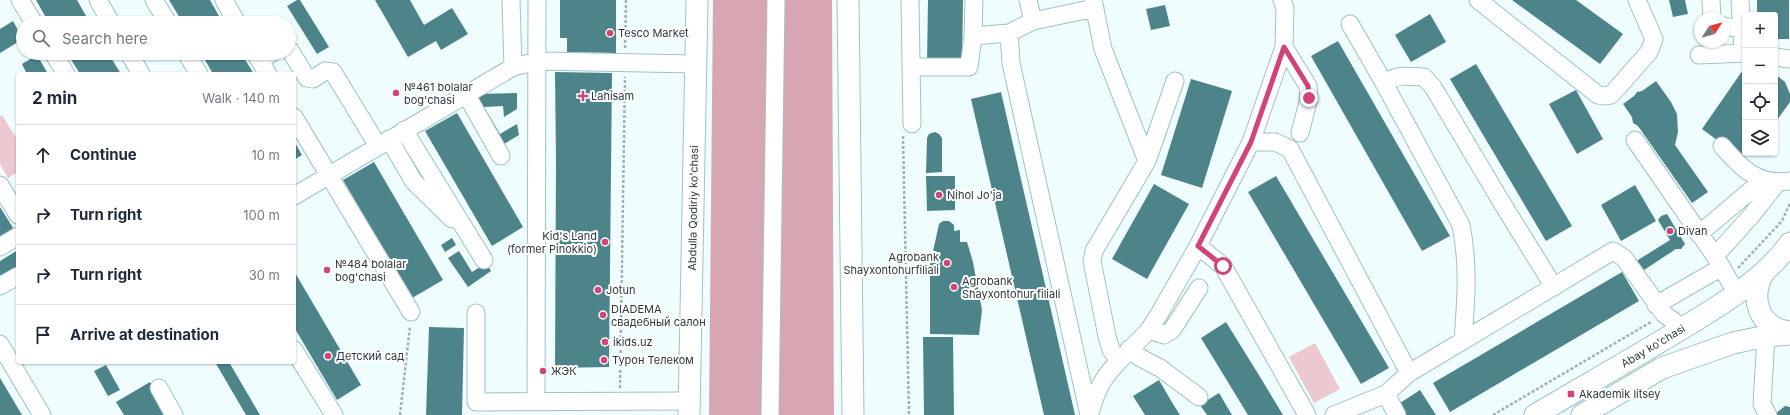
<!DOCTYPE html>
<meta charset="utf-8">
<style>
:root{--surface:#fff;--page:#f2f2f3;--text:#1f2937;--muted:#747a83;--line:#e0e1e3}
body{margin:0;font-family:Inter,sans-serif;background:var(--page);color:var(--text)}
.controls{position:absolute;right:12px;top:12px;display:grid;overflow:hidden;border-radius:4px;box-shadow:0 1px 3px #0004}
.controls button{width:36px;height:36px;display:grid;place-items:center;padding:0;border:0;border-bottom:1px solid var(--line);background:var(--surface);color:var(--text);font:20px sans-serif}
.compass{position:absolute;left:1694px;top:12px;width:36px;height:36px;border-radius:50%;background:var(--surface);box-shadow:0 1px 3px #0004;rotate:54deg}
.stop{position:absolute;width:12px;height:12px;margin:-9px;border:3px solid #d04476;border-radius:50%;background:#fff}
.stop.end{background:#d04476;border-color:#fff;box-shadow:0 1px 4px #0008}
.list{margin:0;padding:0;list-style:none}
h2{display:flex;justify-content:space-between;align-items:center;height:52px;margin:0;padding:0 16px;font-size:17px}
h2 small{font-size:13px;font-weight:400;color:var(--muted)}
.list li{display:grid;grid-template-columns:26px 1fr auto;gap:12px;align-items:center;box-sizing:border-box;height:60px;padding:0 16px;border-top:1px solid var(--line)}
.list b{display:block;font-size:15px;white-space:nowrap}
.list em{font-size:13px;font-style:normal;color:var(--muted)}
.icon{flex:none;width:22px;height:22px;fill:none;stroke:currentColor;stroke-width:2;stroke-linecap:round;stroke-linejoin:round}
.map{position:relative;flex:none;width:1790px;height:415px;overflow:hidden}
.search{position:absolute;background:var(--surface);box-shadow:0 1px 3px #0004;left:16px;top:16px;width:280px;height:44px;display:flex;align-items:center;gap:10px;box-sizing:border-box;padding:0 14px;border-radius:22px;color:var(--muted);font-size:15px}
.panel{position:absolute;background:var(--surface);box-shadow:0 1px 3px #0004;left:16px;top:72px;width:280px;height:292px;border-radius:4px}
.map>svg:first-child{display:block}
</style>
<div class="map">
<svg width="1790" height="415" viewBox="0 0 1790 415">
<rect width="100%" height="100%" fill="#effdff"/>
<path fill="#ecc8d0" d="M2 115 18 141V172L8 178 0 164V117Z
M1315 343 1340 389 1314 403 1289 357Z"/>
<path fill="#d7a6b2" d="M713 0H832L834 415H709Z"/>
<path fill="#4d848a" d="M36 0H77L90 23H49Z
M169 0H210L223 23H183Z
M297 0H300L329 47 317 54 287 6Z
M375 0H410L424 25 452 8 468 34 441 50 436 41 408 57Z
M560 0H616V53L567 52V38H560Z
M928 0H963L962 63 927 62Z
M1512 0H1576L1623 34 1600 64Z
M1669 0H1685L1688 14 1673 17Z
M1757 0H1789V39H1775V15H1757Z
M1165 5 1170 26 1151 30 1146 9Z
M1430 14 1446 42 1411 62 1395 35Z
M13 21 23 39 0 53V29Z
M1338 41 1450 236 1422 251 1311 56Z
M67 53H108L121 74H80Z
M201 53H241L254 74H213Z
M37 55 48 74H27L22 64Z
M1476 64 1572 226 1546 241 1450 79Z
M1745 67V153L1736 154 1702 129Z
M555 72 612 73 609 367 555 368 556 161Z
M1775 74 1785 82 1790 94V102L1775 123Z
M1191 79 1232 91 1202 188 1161 175Z
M1656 81 1671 102 1677 114 1678 132 1675 145 1708 192 1692 203 1638 126 1633 123 1632 117 1623 104 1634 96 1637 92 1642 91Z
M1576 90 1603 139 1577 154 1549 104Z
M1001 92 1062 358 1075 415H1044L971 99Z
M517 93V109L504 117 503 106 484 107 500 134 517 124 519 135 499 147 474 94Z
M457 113 523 227 492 246 425 131Z
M935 132 939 134 942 138V172L926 173 927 138 929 134Z
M294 141 302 155 294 160Z
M374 162 443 280 412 298 343 180Z
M926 176H955V210L927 211Z
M1276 176 1389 368 1361 384 1248 192Z
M1154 184 1189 204 1147 279 1112 259Z
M1635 185 1656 221 1621 241 1601 205Z
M0 207 15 231 0 240Z
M1667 214 1685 244 1681 249H1676L1644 270 1641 269 1637 263 1638 260 1670 240 1658 220 1661 216Z
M943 221H949L954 225V231L960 230V242H967L973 262 982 310 979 335 930 334V265L939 224Z
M452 238 456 245 445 252 441 245Z
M18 250V271L0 281V261Z
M459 251 472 272 486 263 491 271 468 287 448 258Z
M294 271 361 385 337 400 294 327Z
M1622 272 1639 301 1450 412 1433 383Z
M1226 322 1257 372 1283 415H1248L1201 338Z
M429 327 464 328 462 415H426Z
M923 337H953L954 415H924Z
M215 362H229L260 415H246Z
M106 365 120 390 108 396 94 371Z
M0 378 22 415H0Z
M1159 380 1173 404 1180 415H1145L1133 396Z
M150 382 170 415H124L116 402Z
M1420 390 1436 415H1404L1397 405Z
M1219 393 1232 415H1207L1200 405Z
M1785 406 1790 407V415H1774Z"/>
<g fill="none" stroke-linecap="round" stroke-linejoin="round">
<g stroke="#9fc2c6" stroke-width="19">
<path id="minor" d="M20 0 34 23
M98 0 111 23
M154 0 168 23
M224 0 237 23
M511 0 513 67
M910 0 912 124
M1028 0 1033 21
M1093 0 1103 49 1147 161
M1478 0 1598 95 1604 96 1611 95 1649 52 1654 39 1637 0
M1711 0 1712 18
M1740 0 1743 53
M1350 24 1384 83 1461 225C1469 266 1466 299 1463 341
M1724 26 1740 29
M1009 33 1011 63 1089 415
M973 36 1009 33 1033 21 1095 8
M1284 47 1308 86 1309 98 1300 133
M289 49 307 78 313 79 325 71 333 72 378 146
M53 53 66 74
M129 53 141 74
M186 53 199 74
M255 53 268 74
M1699 55 1745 53
M1775 57 1790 59
M260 60 272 53
M911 67H969L973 36 974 0
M1175 81 1147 161 1094 251 1092 261 1107 336 1111 350 1119 361 1149 330 1158 316 1198 246 1251 142 1284 47 1285 8 1282 0
M1384 83C1397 74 1409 76 1424 77L1433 87 1502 203 1554 287
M466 94 501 156
M294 117 411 312
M404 130 484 260
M389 139 414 182 452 219
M1635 140 1715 256 1737 294
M1251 142H1275L1290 149 1409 373
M1722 146C1741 168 1758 186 1790 181
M0 185 18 215
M294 196 513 67 538 61 696 64
M1699 234 1763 180
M1198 246 1223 266 1307 415
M0 247 18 236
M1715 256 1751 216 1777 183
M0 286 18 276
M1656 305 1722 267
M476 313V402L689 401
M1149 330 1164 335 1172 330 1199 288
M1766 336 1762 404 1768 415
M0 344 42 415
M1129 349 1139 357 1160 368 1199 397
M294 350 334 415
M159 388 174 415
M1386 394 1397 415
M536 402 537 0
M1090 413C1096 391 1103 377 1119 361
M770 415 776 0
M1334 415 1386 394 1409 373 1613 251 1624 258 1664 314 1683 328"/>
</g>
<g stroke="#9fc2c6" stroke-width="23">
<path id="major" d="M848 0 853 415
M1765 271C1748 295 1758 329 1790 332
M689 415 697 0
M1535 415C1581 388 1628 361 1673 334 1711 311 1765 280 1790 243
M1582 415 1662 368 1733 343 1766 336 1790 334"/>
</g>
<path stroke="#a3b1b3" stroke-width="2.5" stroke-dasharray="3 2" stroke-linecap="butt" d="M625 48 626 0
M903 136 909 415
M1738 268 1782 221 1790 203
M620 388 625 77
M400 415 410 326
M1493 415 1651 322"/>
<use href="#minor" stroke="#fff" stroke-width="17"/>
<use href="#major" stroke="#fff" stroke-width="21"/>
</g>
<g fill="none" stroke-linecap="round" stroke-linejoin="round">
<path stroke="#d04476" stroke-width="5" d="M1223 266 1198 246 1251 142 1284 47 1308 86 1309 98"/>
</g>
<g fill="#d04476" stroke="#fff" stroke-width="1.5">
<circle cx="610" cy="33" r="4"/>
<circle cx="396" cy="93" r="4"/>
<path d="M581 90h4v4h4v4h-4v4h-4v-4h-4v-4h4z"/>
<circle cx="939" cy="195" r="4"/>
<circle cx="1670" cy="231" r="4"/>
<circle cx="605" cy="242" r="4"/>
<circle cx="947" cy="263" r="4"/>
<circle cx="327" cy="270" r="4"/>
<circle cx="954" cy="287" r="4"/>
<circle cx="598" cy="290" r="4"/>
<circle cx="603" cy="315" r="4"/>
<circle cx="605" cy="342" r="4"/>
<circle cx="328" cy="356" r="4"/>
<circle cx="604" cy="360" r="4"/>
<circle cx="543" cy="371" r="4"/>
<rect x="1567" y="390" width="8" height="8" rx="2"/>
</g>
<g text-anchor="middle" stroke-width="4" stroke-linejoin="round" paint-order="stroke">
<g font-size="11" fill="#2c3a3c" stroke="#fff" text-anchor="start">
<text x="618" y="37">Tesco Market</text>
<text x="404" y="91">№461 bolalar<tspan x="404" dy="13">bog'chasi</tspan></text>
<text x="591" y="100">Lahisam</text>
<text x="947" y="199">Nihol Jo'ja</text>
<text x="1678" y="235">Divan</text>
<text x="597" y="240" text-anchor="end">Kid's Land<tspan x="597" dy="13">(former Pinokkio)</tspan></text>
<text x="939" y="261" text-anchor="end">Agrobank<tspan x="939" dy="13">Shayxontohurfiliali</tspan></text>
<text x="335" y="268">№484 bolalar<tspan x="335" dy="13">bog'chasi</tspan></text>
<text x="962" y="285">Agrobank<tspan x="962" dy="13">Shayxontohur filiali</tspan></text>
<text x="606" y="294">Jotun</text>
<text x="611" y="313">DIADEMA<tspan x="611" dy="13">свадебный салон</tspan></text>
<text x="613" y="346">ikids.uz</text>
<text x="336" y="360">Детский сад</text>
<text x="612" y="364">Турон Телеком</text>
<text x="551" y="375">ЖЭК</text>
<text x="1579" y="398">Akademik litsey</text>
</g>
<g font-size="11" fill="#2c3a3c" stroke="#fff">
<text transform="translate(693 208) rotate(-89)" y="4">Abdulla Qodiriy ko'chasi</text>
<text transform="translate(1653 346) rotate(-31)" y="4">Abay ko'chasi</text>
</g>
</g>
</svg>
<div class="controls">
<button>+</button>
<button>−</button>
<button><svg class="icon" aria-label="locate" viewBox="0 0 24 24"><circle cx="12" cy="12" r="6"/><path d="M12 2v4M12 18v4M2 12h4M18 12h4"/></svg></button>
<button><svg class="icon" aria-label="layers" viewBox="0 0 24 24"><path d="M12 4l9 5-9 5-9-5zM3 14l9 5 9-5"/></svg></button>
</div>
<svg class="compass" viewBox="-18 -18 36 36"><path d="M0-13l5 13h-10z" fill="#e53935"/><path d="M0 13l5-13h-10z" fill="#747a83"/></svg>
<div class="stop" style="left:1223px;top:266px"></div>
<div class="stop end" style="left:1309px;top:98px"></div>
<div class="search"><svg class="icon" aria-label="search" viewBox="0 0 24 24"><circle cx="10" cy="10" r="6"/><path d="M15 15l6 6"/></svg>Search here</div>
<section class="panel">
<h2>2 min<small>Walk · 140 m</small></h2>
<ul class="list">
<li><svg class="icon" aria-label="ahead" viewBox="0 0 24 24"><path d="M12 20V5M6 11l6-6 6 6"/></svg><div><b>Continue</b></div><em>10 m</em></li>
<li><svg class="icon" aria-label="right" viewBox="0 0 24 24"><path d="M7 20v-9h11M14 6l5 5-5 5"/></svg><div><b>Turn right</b></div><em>100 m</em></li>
<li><svg class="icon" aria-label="right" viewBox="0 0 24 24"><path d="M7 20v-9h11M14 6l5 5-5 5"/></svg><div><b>Turn right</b></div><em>30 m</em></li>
<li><svg class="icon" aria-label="arrive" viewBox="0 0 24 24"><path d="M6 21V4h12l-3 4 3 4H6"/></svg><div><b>Arrive at destination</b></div></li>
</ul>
</section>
</div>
